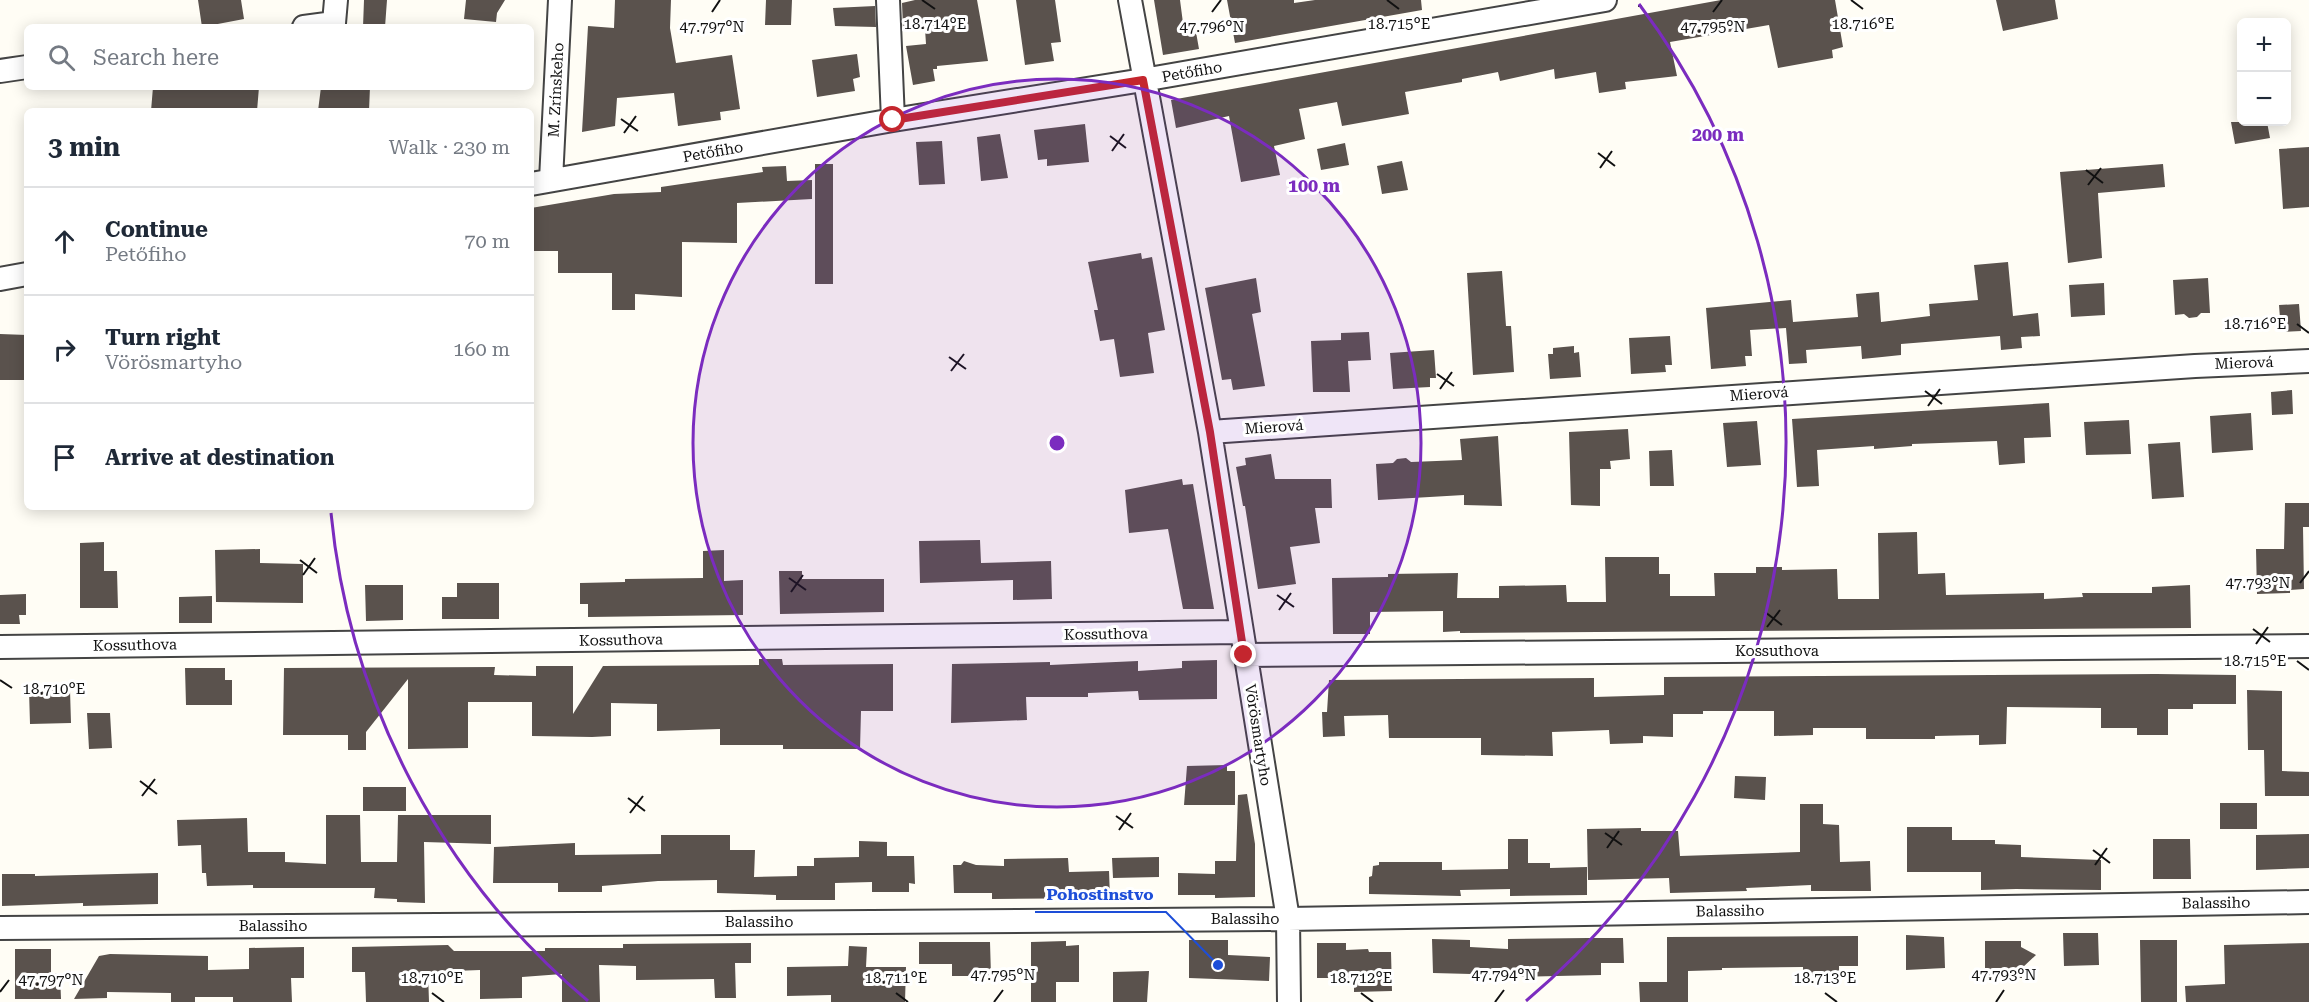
<!DOCTYPE html>
<meta charset="utf-8">
<style>
:root{--surface:#fff;--page:#f6f6f7;--text:#1f2937;--muted:#747a83;--line:#e0e1e3}
body{margin:0;font-family:"Roboto Serif",serif;background:var(--page);color:var(--text)}
.controls{position:absolute;right:18px;top:18px;display:grid;overflow:hidden;border-radius:9px;box-shadow:0 3px 15px #0003}
.controls button{width:54px;height:54px;display:grid;place-items:center;padding:0;border:0;border-bottom:2px solid var(--line);background:var(--surface);color:var(--text);font:30px sans-serif}
.stop{position:absolute;width:18px;height:18px;margin:-14px;border:4px solid #c4262e;border-radius:50%;background:#fff}
.stop.end{background:#c4262e;border-color:#fff;box-shadow:0 2px 6px #0008}
.list{margin:0;padding:0;list-style:none}
h2{display:flex;justify-content:space-between;align-items:center;height:78px;margin:0;padding:0 24px;font-size:26px}
h2 small{font-size:20px;font-weight:400;color:var(--muted)}
.list li{display:grid;grid-template-columns:39px 1fr auto;gap:18px;align-items:center;box-sizing:border-box;height:108px;padding:0 24px;border-top:2px solid var(--line)}
.list b{display:block;font-size:22px;white-space:nowrap}
.list p{margin:0;font-size:20px;white-space:nowrap;color:var(--muted)}
.list em{font-size:20px;font-style:normal;color:var(--muted)}
.icon{flex:none;width:33px;height:33px;fill:none;stroke:currentColor;stroke-width:2;stroke-linecap:round;stroke-linejoin:round}
.map{position:relative;flex:none;width:2309px;height:1002px;overflow:hidden}
.search{position:absolute;background:var(--surface);box-shadow:0 3px 15px #0003;left:24px;top:24px;width:510px;height:66px;display:flex;align-items:center;gap:15px;box-sizing:border-box;padding:0 21px;border-radius:9px;color:var(--muted);font-size:22px}
.panel{position:absolute;background:var(--surface);box-shadow:0 3px 15px #0003;left:24px;top:108px;width:510px;height:402px;border-radius:9px}
.map>svg:first-child{display:block}
</style>
<div class="map">
<svg width="2309" height="1002" viewBox="0 0 2309 1002">
<rect width="100%" height="100%" fill="#fffdf5"/>
<path fill="#5a524d" d="M198 0H241L244 19 202 27Z
M364 0H387L385 27H363Z
M466 0H505L497 13 496 22 464 19Z
M615 0H671L670 28 676 63 732 55 740 109 720 112 721 120 678 126 674 93 617 98 615 126 582 132 588 26 614 28Z
M766 0H792L791 25H765Z
M915 0H977L988 61 937 66V69H933L935 81 913 85 906 46 926 44 925 29 903 28 902 3Z
M1016 0H1055L1061 42 1051 43 1054 61 1025 65Z
M1154 0H1180L1183 23 1194 21 1199 49 1163 55Z
M1227 0H1294V3L1315 0H1421L1422 10 1235 43Z
M1721 0H1835L1843 47 1832 50 1833 58 1778 68 1769 25 1670 42 1677 76 1625 82 1626 89 1599 93 1596 72 1555 79 1554 69 1500 81 1498 72 1462 79V82L1405 92 1409 114 1342 126 1337 102 1299 109 1305 139 1274 146 1280 175 1241 182 1229 116 1176 128 1171 100Z
M1996 0H2055L2058 19 2003 31Z
M875 6 876 27 835 26 833 8Z
M857 54 860 77 853 79 855 91 817 97 812 60Z
M153 87H259L257 111H151Z
M321 87H370L369 111H318Z
M2231 122H2267L2270 138 2235 144Z
M1085 124 1089 162 1047 166V159L1038 160 1034 130Z
M1000 134 1008 178 981 181 977 137Z
M942 141 945 184 919 185 916 142Z
M1345 143 1349 165 1321 170 1317 149Z
M2309 147V207L2283 209 2279 149Z
M1402 161 1408 190 1382 194 1377 166Z
M815 164H833V284H815Z
M2163 164 2165 187 2098 193 2102 258 2068 263 2060 172Z
M786 166 787 181 812 180V199L737 203V243L682 242V297L635 294V310H612V273H558V251H531V208L614 194 661 192V187L763 172 762 167Z
M1141 253 1142 259 1152 257 1165 330 1148 333 1154 373 1120 377 1114 339 1100 341 1094 310H1098L1088 262Z
M2008 262 2013 316 2038 313 2040 336 2021 337 2022 348 2001 350 2000 336 1901 344V355L1882 357 1862 359 1861 346 1806 350 1807 363 1789 364 1786 328 1750 330 1752 356H1745L1746 366 1711 369 1706 308 1791 300 1793 322 1858 317 1856 294 1879 292 1881 322 1930 316 1929 304 1978 300 1974 265Z
M1502 271 1506 326H1511L1514 372 1473 375 1467 273Z
M1256 278 1261 312 1252 314 1265 386 1233 390 1231 379 1222 380 1205 288Z
M2208 278 2210 313H2201L2197 317 2189 318 2184 314 2175 315 2173 280Z
M2104 283 2105 315 2071 317 2069 285Z
M2299 304 2301 331 2281 332 2279 305Z
M1369 332 1371 360 1348 361 1350 392H1313L1311 341 1341 340V333Z
M0 334 27 335V380H0Z
M1670 336 1672 365H1665L1666 372 1631 374 1629 338Z
M1574 346V353L1579 352 1581 377 1550 379 1548 354H1553V348Z
M1434 350 1436 378H1430V387L1393 389 1390 353Z
M2292 390 2293 414 2272 415 2271 392Z
M2049 403 2051 437 2024 438 2025 463 1999 465 1997 441 1912 444V446L1874 449V446L1817 450 1819 486 1797 487 1792 419Z
M2251 413 2253 450 2212 453 2210 416Z
M2129 420 2131 454 2086 455 2084 422Z
M1757 421 1761 465 1727 467 1723 423Z
M1628 429 1630 459 1610 461 1611 469H1600V506L1571 505 1569 432Z
M1498 436 1502 506 1464 505V495L1378 500 1376 464 1393 463 1397 459 1406 458 1411 462 1462 460 1460 439Z
M2180 442 2184 497 2152 499 2148 444Z
M1672 450 1674 486H1650L1649 451Z
M1271 454 1275 479H1331L1332 508H1315L1320 543 1290 547 1296 584 1258 589 1245 506H1243L1236 467 1246 465 1245 458Z
M1182 479 1183 485 1193 484 1214 609H1183L1168 529 1129 533 1125 490Z
M2285 503H2309V527H2303L2304 589 2290 590V593L2257 594 2256 549H2284Z
M1917 532 1918 574 1945 573 1946 595 2044 593V599L2083 597 2082 593H2152V587L2190 585 2191 628 1460 633V631L1443 632V611L1370 612V634H1333L1332 578 1388 577V574L1458 573 1457 598H1499V586L1566 585 1567 602H1606L1605 557H1659V574H1670V596H1715L1714 573H1756V567H1782V570L1837 569 1838 599H1879L1878 533Z
M980 540 981 563 1051 561 1052 599 1013 600V580L920 583 919 541Z
M104 542V571H117L118 608H80V543Z
M260 549V563L303 564V603L216 602 215 550Z
M724 550V581L743 580V615L588 617V604H580V583L625 582V579L703 578V551Z
M779 571H802V579H884V612L780 614Z
M457 583H499V619H442V597H457Z
M365 585H403V620L366 621Z
M26 594V615H19L20 624H0V595Z
M212 596V623H179V597Z
M759 659H782L783 665 893 664V711H861L860 749H783V745H720V729L657 731V704L611 703V736L592 737 532 736V702H468V748L408 749V679L366 732V750H348V735H283L284 668 495 667 494 675 536 676V666H573V714L603 666 759 665Z
M1217 660V699L1139 700 1138 691 1088 693V697H1026L1027 720 951 723 952 664 1050 662V665L1138 661V671L1182 668V661Z
M185 668H225V680H232V705H186Z
M2156 674 2236 675V704H2193V709H2168V735H2137V728H2101V708L2007 707 2006 744 1979 745V735L1935 736V739H1866V728H1813V735L1774 736V711H1703V714H1673V737L1643 736V743L1610 744 1609 730 1552 732 1553 756 1481 755V738H1389L1388 715 1344 716 1345 736 1323 737 1322 712H1327L1329 680 1594 678V697L1664 695V677Z
M29 690H70L71 723 30 724Z
M2247 690 2282 691V771L2309 772V796H2265L2264 750H2248Z
M87 713H110L112 748 89 749Z
M1227 765V771H1235V805H1184L1187 766Z
M1735 776 1766 777 1765 800 1734 798Z
M363 787H406V811H363Z
M1247 794 1255 844V897L1215 898V895H1178V873L1215 874V861H1236L1238 795Z
M2220 803H2257V829H2220Z
M1800 804H1823V824L1839 825 1840 862 1870 861 1871 891H1811V885L1746 888 1747 891 1670 893 1669 878 1588 880 1587 829 1641 828V831H1678L1680 856 1800 852Z
M326 815H360L361 862H397L398 815H491V844L424 842 425 903 397 902V899L374 898 375 888H253V885L207 886 206 873H202L201 845 178 846 177 820 247 818 248 852H285V862L326 864Z
M1907 827H1952V840H1995V844L2021 845V857L2101 860V890L2016 889 1981 890V872H1907Z
M2309 834V868L2256 870V835Z
M661 835H730V850H755L754 877 797 876V866H814V858L859 857V841L887 842V856H914L915 884 909 883V892H872V882L835 883V900H776V895L717 893V880L658 881 602 886V892H558V883H493L494 847 575 843V855L661 854Z
M1508 839H1528V863H1550V868L1587 867V895L1510 896V889L1460 890 1461 896 1369 894V877L1372 876 1373 866 1379 865V862H1442V870L1508 869Z
M2153 839H2190L2191 879H2153Z
M1159 857V877L1113 878 1112 858Z
M1068 858 1069 872 1109 871 1110 898 992 899V893H954L953 865H961L964 861 976 865 1004 866V859Z
M158 873V904L83 906V903L2 906V874H35V876Z
M2063 933H2098L2099 965 2064 966Z
M1906 935 1944 937 1945 968 1906 970Z
M1858 936V966H1839V976H1803V967L1722 968V970L1688 971V1002H1640L1639 982H1667V937Z
M1588 938H1623L1624 963H1601V975L1509 977V975L1433 973 1432 939 1470 940V947L1508 949V939Z
M1189 940H1228V955L1270 957 1269 981 1189 978Z
M2140 940H2177V1002H2141Z
M1066 941V946L1079 945V982H1056V1002H1031V942Z
M1985 941H2021V947L2036 955 2022 968V978H1985Z
M919 942H990L991 976H952V964H919Z
M751 943V963H735L736 998H715L714 979 636 980V966L599 965 600 1002H562V974L522 977V998L480 999V970L428 972 429 1002H366L365 972H352V947L448 945 454 951H545V948H623V944Z
M1317 943H1346V950L1368 949 1369 952H1391L1392 991 1354 992V978H1317Z
M2309 943V1002H2186L2185 986 2225 984 2224 945Z
M849 946 867 947 866 967H906L905 1002H831V995L787 996V967L848 966Z
M304 947V978H291L292 1002H233V997H195V1002H171V993L107 992V998L74 999 99 956 110 954 208 956V970L249 969V948Z
M15 949H51V973H60L61 999H15Z
M1149 971 1147 1002H1113V972Z"/>
<g fill="none" stroke-linecap="round" stroke-linejoin="round">
<g stroke="#444" stroke-width="26">
<path id="street" d="M888 0 893 120
M1130 0 1210 432 1288 919 1289 1002
M304 27 334 23 336 0
M0 71 27 67
M551 180 560 0
M531 184 893 120 1143 80 1605 0
M0 279 27 274
M1210 432 2195 366 2309 361
M0 647 1241 632
M1244 655 2309 646
M0 928 1288 919 2309 902"/>
</g>
<path stroke="#333" stroke-width="4" stroke-dasharray="6 3" stroke-linecap="butt" d="M1640 5V7"/>
<use href="#street" stroke="#fff" stroke-width="22"/>
</g>
<g fill="none" stroke-linecap="round" stroke-linejoin="round">
<path stroke="#c4262e" stroke-width="8" d="M893 120 1143 80 1210 432 1244 655"/>
</g>
<path fill="none" stroke="#111" stroke-width="2" d="M922 0 935 9M1387 0 1399 9M1851 0 1863 9M712 12 720 0M1212 12 1221 0M1713 12 1722 0M621 119 638 131M624 133 636 116M1110 136 1126 148M1112 151 1124 134M1598 153 1615 166M1600 168 1612 151M2086 170 2103 183M2088 185 2101 168M2297 324 2309 333M949 357 966 369M951 371 964 354M1437 374 1454 386M1440 389 1452 372M1925 391 1942 404M1928 406 1940 389M300 560 317 573M303 575 315 558M789 578 806 590M2300 583 2309 571M791 592 803 575M1277 595 1294 607M1279 610 1291 593M1765 612 1782 625M1767 627 1780 610M2253 629 2270 642M2256 644 2268 627M2297 661 2309 670M0 680 12 688M140 781 157 794M142 796 155 779M628 798 645 811M630 813 643 796M1116 816 1133 828M1119 830 1131 813M1605 833 1622 845M1607 848 1619 831M2093 850 2110 863M2095 865 2107 848M0 992 9 980M432 993 444 1002M896 993 908 1002M1361 993 1373 1002M1825 993 1837 1002M994 1002 1003 990M1495 1002 1504 990M1996 1002 2004 990"/>
<circle cx="1057" cy="443" r="364" fill="#7b2cbf" fill-opacity=".12"/>
<g fill="none" stroke="#7b2cbf" stroke-width="3">
<circle cx="1057" cy="443" r="364"/>
<path d="M588 1001A729 729 0 0 1 331 513M1639 4A729 729 0 0 1 1526 1001"/>
</g>
<g text-anchor="middle" stroke-width="6" stroke-linejoin="round" paint-order="stroke">
<g font-size="15" fill="#111" stroke="#fff">
<text transform="translate(1192 72) rotate(-10)" y="5">Petőfiho</text>
<text transform="translate(556 90) rotate(-87)" y="5">M. Zrínskeho</text>
<text transform="translate(713 152) rotate(-10)" y="5">Petőfiho</text>
<text transform="translate(2244 363) rotate(-2)" y="5">Mierová</text>
<text transform="translate(1759 394) rotate(-4)" y="5">Mierová</text>
<text transform="translate(1274 427) rotate(-4)" y="5">Mierová</text>
<text transform="translate(1106 634) rotate(-1)" y="5">Kossuthova</text>
<text transform="translate(621 640) rotate(-1)" y="5">Kossuthova</text>
<text transform="translate(135 645) rotate(-1)" y="5">Kossuthova</text>
<text x="1777" y="656">Kossuthova</text>
<text transform="translate(1258 735) rotate(81)" y="5">Vörösmartyho</text>
<text transform="translate(2216 903) rotate(-1)" y="5">Balassiho</text>
<text transform="translate(1730 911) rotate(-1)" y="5">Balassiho</text>
<text x="1245" y="924">Balassiho</text>
<text x="759" y="927">Balassiho</text>
<text x="273" y="931">Balassiho</text>
</g>
</g>
<g font-size="15" text-anchor="middle" fill="#111" stroke="#fff" stroke-width="6" stroke-linejoin="round" paint-order="stroke">
<text x="935" y="29">18.714°E</text>
<text x="1399" y="29">18.715°E</text>
<text x="1863" y="29">18.716°E</text>
<text x="712" y="32">47.797°N</text>
<text x="1212" y="32">47.796°N</text>
<text x="1713" y="32">47.795°N</text>
<text x="2255" y="329">18.716°E</text>
<text x="2258" y="588">47.793°N</text>
<text x="2255" y="666">18.715°E</text>
<text x="54" y="694">18.710°E</text>
<text x="1003" y="980">47.795°N</text>
<text x="1504" y="980">47.794°N</text>
<text x="2004" y="980">47.793°N</text>
<text x="432" y="983">18.710°E</text>
<text x="896" y="983">18.711°E</text>
<text x="1361" y="983">18.712°E</text>
<text x="1825" y="983">18.713°E</text>
<text x="51" y="985">47.797°N</text>
</g>
<circle cx="1057" cy="443" r="9" fill="#7b2cbf" stroke="#fff" stroke-width="3"/>
<g font-size="18" text-anchor="middle" font-weight="bold" fill="#7b2cbf" stroke="#fff" stroke-width="6" stroke-linejoin="round" paint-order="stroke">
<text x="1718" y="141">200 m</text>
<text x="1314" y="192">100 m</text>
</g>
<path fill="none" stroke="#1d4ed8" stroke-width="2" d="M1218 965L1166 912H1035"/>
<circle fill="#1d4ed8" stroke="#fff" stroke-width="2" cx="1218" cy="965" r="6"/>
<g font-size="16" text-anchor="middle" font-weight="bold" fill="#1d4ed8" stroke="#fff" stroke-width="6" stroke-linejoin="round" paint-order="stroke">
<text x="1100" y="900">Pohostinstvo</text>
</g>
</svg>
<div class="controls">
<button>+</button>
<button>−</button>
</div>
<div class="stop" style="left:893px;top:120px"></div>
<div class="stop end" style="left:1244px;top:655px"></div>
<div class="search"><svg class="icon" aria-label="search" viewBox="0 0 24 24"><circle cx="10" cy="10" r="6"/><path d="M15 15l6 6"/></svg>Search here</div>
<section class="panel">
<h2>3 min<small>Walk · 230 m</small></h2>
<ul class="list">
<li><svg class="icon" aria-label="ahead" viewBox="0 0 24 24"><path d="M12 20V5M6 11l6-6 6 6"/></svg><div><b>Continue</b><p>Petőfiho</p></div><em>70 m</em></li>
<li><svg class="icon" aria-label="right" viewBox="0 0 24 24"><path d="M7 20v-9h11M14 6l5 5-5 5"/></svg><div><b>Turn right</b><p>Vörösmartyho</p></div><em>160 m</em></li>
<li><svg class="icon" aria-label="arrive" viewBox="0 0 24 24"><path d="M6 21V4h12l-3 4 3 4H6"/></svg><div><b>Arrive at destination</b></div></li>
</ul>
</section>
</div>
